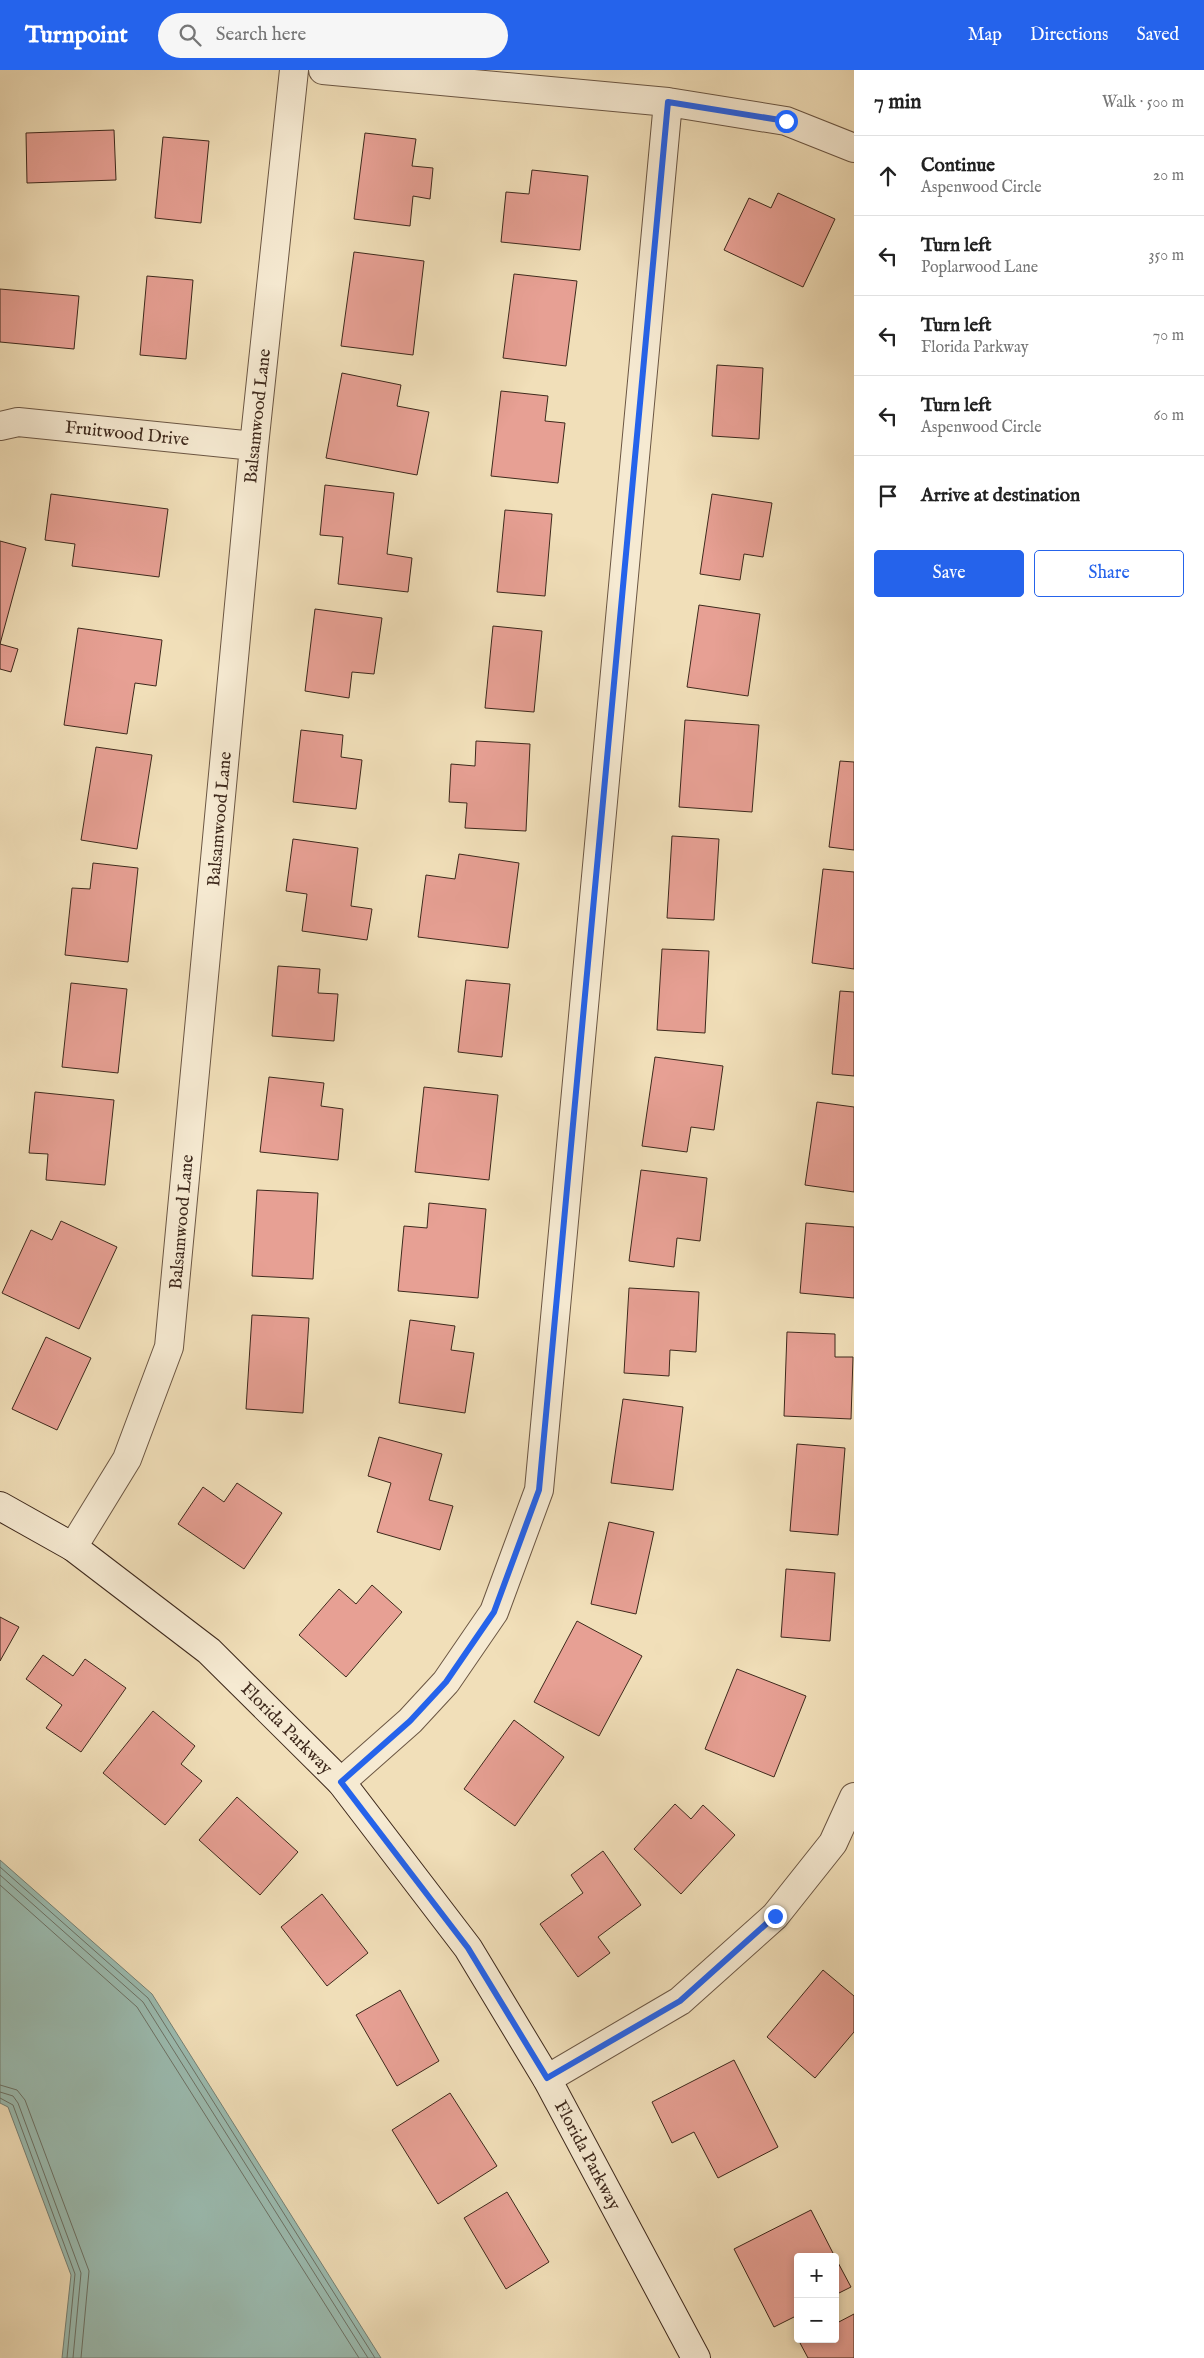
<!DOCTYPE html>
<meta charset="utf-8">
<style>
:root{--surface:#fff;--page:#f6f6f6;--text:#222;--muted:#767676;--line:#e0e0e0;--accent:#2563eb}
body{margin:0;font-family:"IM FELL English",serif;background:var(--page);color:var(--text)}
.controls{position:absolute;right:15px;bottom:15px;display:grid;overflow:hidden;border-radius:5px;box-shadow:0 2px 8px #0003}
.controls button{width:45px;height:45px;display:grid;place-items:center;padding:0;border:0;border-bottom:1px solid var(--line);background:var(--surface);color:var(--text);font:25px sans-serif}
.stop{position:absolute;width:15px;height:15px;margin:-11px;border:4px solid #2563eb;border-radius:50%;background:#fff}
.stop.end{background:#2563eb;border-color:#fff;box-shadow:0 1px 5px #0008}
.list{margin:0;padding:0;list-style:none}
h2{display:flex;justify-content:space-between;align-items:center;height:65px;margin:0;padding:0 20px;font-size:21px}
h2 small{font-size:16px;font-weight:400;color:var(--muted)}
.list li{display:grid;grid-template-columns:32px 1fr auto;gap:15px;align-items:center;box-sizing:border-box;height:80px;padding:0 20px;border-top:1px solid var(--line)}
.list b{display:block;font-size:19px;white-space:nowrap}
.list p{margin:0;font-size:16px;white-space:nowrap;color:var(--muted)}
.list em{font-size:16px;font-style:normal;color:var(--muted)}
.actions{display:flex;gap:10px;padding:15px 20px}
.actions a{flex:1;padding:11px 0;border:1px solid var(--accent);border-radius:5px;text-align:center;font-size:18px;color:var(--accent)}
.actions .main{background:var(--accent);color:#fff}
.icon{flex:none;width:28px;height:28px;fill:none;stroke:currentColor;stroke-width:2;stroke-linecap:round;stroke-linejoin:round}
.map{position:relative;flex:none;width:854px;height:2288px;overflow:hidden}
header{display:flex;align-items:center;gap:30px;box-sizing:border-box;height:70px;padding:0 25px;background:var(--accent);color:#fff}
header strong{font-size:24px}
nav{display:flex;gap:28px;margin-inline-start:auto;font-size:18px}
.search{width:350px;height:45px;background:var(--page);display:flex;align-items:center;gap:12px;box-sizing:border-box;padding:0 18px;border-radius:28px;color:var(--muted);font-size:19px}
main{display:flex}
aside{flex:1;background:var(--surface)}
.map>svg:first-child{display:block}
</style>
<header>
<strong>Turnpoint</strong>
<div class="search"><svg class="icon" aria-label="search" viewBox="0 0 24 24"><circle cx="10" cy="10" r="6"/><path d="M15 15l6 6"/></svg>Search here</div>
<nav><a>Map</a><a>Directions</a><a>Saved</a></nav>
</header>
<main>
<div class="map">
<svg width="854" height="2288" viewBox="0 0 854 2288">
<rect width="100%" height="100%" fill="#f1dfb9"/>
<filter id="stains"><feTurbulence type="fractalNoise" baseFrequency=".004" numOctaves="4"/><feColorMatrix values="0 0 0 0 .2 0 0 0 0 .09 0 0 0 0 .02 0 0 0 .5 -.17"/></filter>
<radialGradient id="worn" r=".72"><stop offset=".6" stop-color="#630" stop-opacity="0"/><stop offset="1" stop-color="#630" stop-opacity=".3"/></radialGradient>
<path fill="#9bbcb1" stroke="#768175" d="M0 1790 152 1924 381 2288H62L71 2205 8 2037 0 2033Z"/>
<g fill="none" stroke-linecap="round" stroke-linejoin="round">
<path stroke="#6c7266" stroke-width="1" d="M0 1797 148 1928 375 2288
M0 1805 143 1932 368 2288
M0 1815 137 1937 359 2288
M0 2015 17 2020 25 2030 89 2201 81 2288
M0 2022 13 2026 18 2033 81 2203 73 2288
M0 2028 13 2035 75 2204 67 2288"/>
</g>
<path fill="#e7a094" stroke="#3e291c" d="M114 60 116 110 27 113 26 63Z
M365 63 416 69 412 96 433 98 430 129 413 126 410 156 354 149Z
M163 67 209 71 201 153 155 148Z
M532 100 588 106 580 180 501 172 506 122 529 124Z
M778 123 835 149 803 217 724 180 749 128 771 138Z
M354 182 424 191 413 285 341 276Z
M514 204 577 211 566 296 503 288Z
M147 206 193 210 186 289 140 285Z
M0 219 79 226 74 279 0 272Z
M717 295 763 298 759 369 712 366Z
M342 303 401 315 397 336 429 342 417 405 326 388Z
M501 321 548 326 545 351 565 353 558 413 491 406Z
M325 415 394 423 387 484 412 488 408 522 338 514 343 467 320 465Z
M51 424 168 439 159 507 72 496 75 474 45 470Z
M712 424 772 433 763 487 744 484 740 510 700 504Z
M505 440 552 444 545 526 497 522Z
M0 471 26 478 0 574Z
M699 535 760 544 748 626 687 617Z
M315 539 382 548 374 604 352 602 349 628 305 621Z
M493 556 542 561 534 642 485 638Z
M78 558 162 570 156 616 135 613 127 664 64 655Z
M0 574 18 579 11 602 0 599Z
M685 650 759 655 752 742 679 737Z
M301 660 343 665 341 687 362 690 356 739 293 732Z
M476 671 530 674 526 761 465 758 467 733 449 732 451 694 475 696Z
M96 677 152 685 137 779 81 770Z
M840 691 854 692V780L829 777Z
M672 766 719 769 714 850 667 848Z
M293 769 358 778 351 836 372 839 367 870 302 861 307 824 286 821Z
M459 784 519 793 508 878 418 867 426 805 455 809Z
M93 793 138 798 128 892 65 885 72 818 90 819Z
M823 799 854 802V899L812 893Z
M662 879 709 881 705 963 657 960Z
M278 896 320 899 318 923 338 924 334 971 272 966Z
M466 910 510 914 502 987 458 982Z
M71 913 127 919 118 1003 62 997Z
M840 921 854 922V1006L832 1004Z
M655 987 723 996 714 1060 691 1057 687 1082 642 1076Z
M269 1007 324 1013 321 1036 343 1039 338 1090 260 1082Z
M424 1017 498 1025 489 1110 415 1102Z
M35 1022 114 1030 105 1115 46 1110 48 1084 29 1083Z
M817 1032 854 1037V1122L805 1115Z
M641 1100 707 1108 700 1171 677 1168 674 1197 629 1191Z
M257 1120 318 1123 313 1209 252 1206Z
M429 1133 486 1139 478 1228 398 1221 404 1156 427 1158Z
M61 1151 117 1177 79 1259 2 1223 31 1160 52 1170Z
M806 1153 854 1157V1228L800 1223Z
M629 1218 699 1222 696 1282 670 1280 669 1306 624 1303Z
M252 1245 309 1248 303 1343 246 1339Z
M410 1250 455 1256 451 1280 474 1283 465 1343 399 1333Z
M787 1262 835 1264V1287H853L851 1349 784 1346Z
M46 1267 91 1288 57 1360 12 1339Z
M623 1329 683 1337 673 1420 611 1413Z
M379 1367 442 1384 429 1430 453 1436 440 1480 377 1462 391 1413 368 1406Z
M797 1374 845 1378 838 1465 790 1461Z
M237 1413 282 1443 244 1499 178 1454 203 1417 224 1432Z
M609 1452 654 1462 636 1544 591 1534Z
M786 1499 835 1503 830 1571 781 1567Z
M372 1515 402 1542 346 1607 299 1565 339 1519 356 1534Z
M0 1547 19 1557 0 1591Z
M577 1551 642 1586 599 1666 534 1632Z
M43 1585 73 1606 85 1589 126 1618 81 1682 46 1658 62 1635 26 1609Z
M737 1599 806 1626 774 1707 705 1679Z
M153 1641 195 1676 181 1694 202 1711 165 1755 103 1703Z
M514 1650 564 1687 515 1756 464 1719Z
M237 1727 298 1782 260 1825 199 1770Z
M675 1734 691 1749 703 1735 735 1765 681 1824 634 1779Z
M603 1781 641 1835 598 1867 610 1883 578 1907 540 1854 583 1823 571 1805Z
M322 1824 368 1883 327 1916 281 1857Z
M823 1900 854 1926V1962L815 2008 767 1967Z
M400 1920 439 1991 397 2016 356 1945Z
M734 1990 778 2077 718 2108 694 2062 672 2073 652 2032Z
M450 2023 497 2096 438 2134 392 2060Z
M507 2122 549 2192 506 2219 464 2148Z
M811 2140 835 2187H798V2245L774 2257 734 2179Z
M835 2187 851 2217 835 2225Z
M854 2244V2288H808L800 2273 806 2269H835V2254Z"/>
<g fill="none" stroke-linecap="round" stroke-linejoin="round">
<g stroke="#6b5643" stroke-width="30">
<path id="street" d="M323 0 668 32 786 51 854 78
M0 356 18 352 254 376
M73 1477 127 1389 169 1277 254 376 294 0
M341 1712 410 1651 446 1612 494 1542 539 1420 668 32
M547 2009 680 1931 775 1846 833 1773 854 1727"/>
</g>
<g stroke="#3e291c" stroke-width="30">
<path id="secondary" d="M0 1436 73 1477 209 1581 341 1712 468 1878 547 2009 696 2288"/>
</g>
<use href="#street" stroke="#f6ead2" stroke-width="28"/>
<use href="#secondary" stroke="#f6ead2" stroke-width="28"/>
</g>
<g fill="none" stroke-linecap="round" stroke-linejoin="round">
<path stroke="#2563eb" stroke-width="6" d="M775 1846 680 1931 547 2008 468 1878 341 1712 410 1651 446 1612 494 1542 539 1420 668 32 786 51"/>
</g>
<g text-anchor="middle" stroke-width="4.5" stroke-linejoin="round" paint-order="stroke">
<g font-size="18" fill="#3e291c" stroke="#f6ead2">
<text transform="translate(257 346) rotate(-84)" y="6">Balsamwood Lane</text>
<text transform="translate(127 363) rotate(6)" y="6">Fruitwood Drive</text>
<text transform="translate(219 749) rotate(-85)" y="6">Balsamwood Lane</text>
<text transform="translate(181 1152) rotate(-85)" y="6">Balsamwood Lane</text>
<text transform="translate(287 1658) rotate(45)" y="6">Florida Parkway</text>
<text transform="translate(588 2085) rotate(62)" y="6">Florida Parkway</text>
</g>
</g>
<rect width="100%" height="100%" filter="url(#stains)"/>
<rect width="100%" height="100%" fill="url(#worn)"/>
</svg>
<div class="controls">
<button>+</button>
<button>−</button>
</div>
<div class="stop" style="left:786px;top:51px"></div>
<div class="stop end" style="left:775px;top:1846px"></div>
</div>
<aside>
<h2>7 min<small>Walk · 500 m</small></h2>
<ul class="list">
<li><svg class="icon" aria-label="ahead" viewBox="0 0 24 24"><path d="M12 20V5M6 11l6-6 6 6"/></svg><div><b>Continue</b><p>Aspenwood Circle</p></div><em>20 m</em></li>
<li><svg class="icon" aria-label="left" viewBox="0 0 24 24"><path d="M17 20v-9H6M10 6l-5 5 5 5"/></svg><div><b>Turn left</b><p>Poplarwood Lane</p></div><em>350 m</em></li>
<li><svg class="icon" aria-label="left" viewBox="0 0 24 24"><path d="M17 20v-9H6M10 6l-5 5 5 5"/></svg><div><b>Turn left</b><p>Florida Parkway</p></div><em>70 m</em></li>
<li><svg class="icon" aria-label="left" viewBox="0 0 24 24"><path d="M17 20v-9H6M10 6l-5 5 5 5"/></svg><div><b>Turn left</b><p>Aspenwood Circle</p></div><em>60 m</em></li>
<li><svg class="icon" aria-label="arrive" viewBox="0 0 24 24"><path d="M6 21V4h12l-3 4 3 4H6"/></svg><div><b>Arrive at destination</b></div></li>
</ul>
<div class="actions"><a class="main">Save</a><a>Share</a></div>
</aside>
</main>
